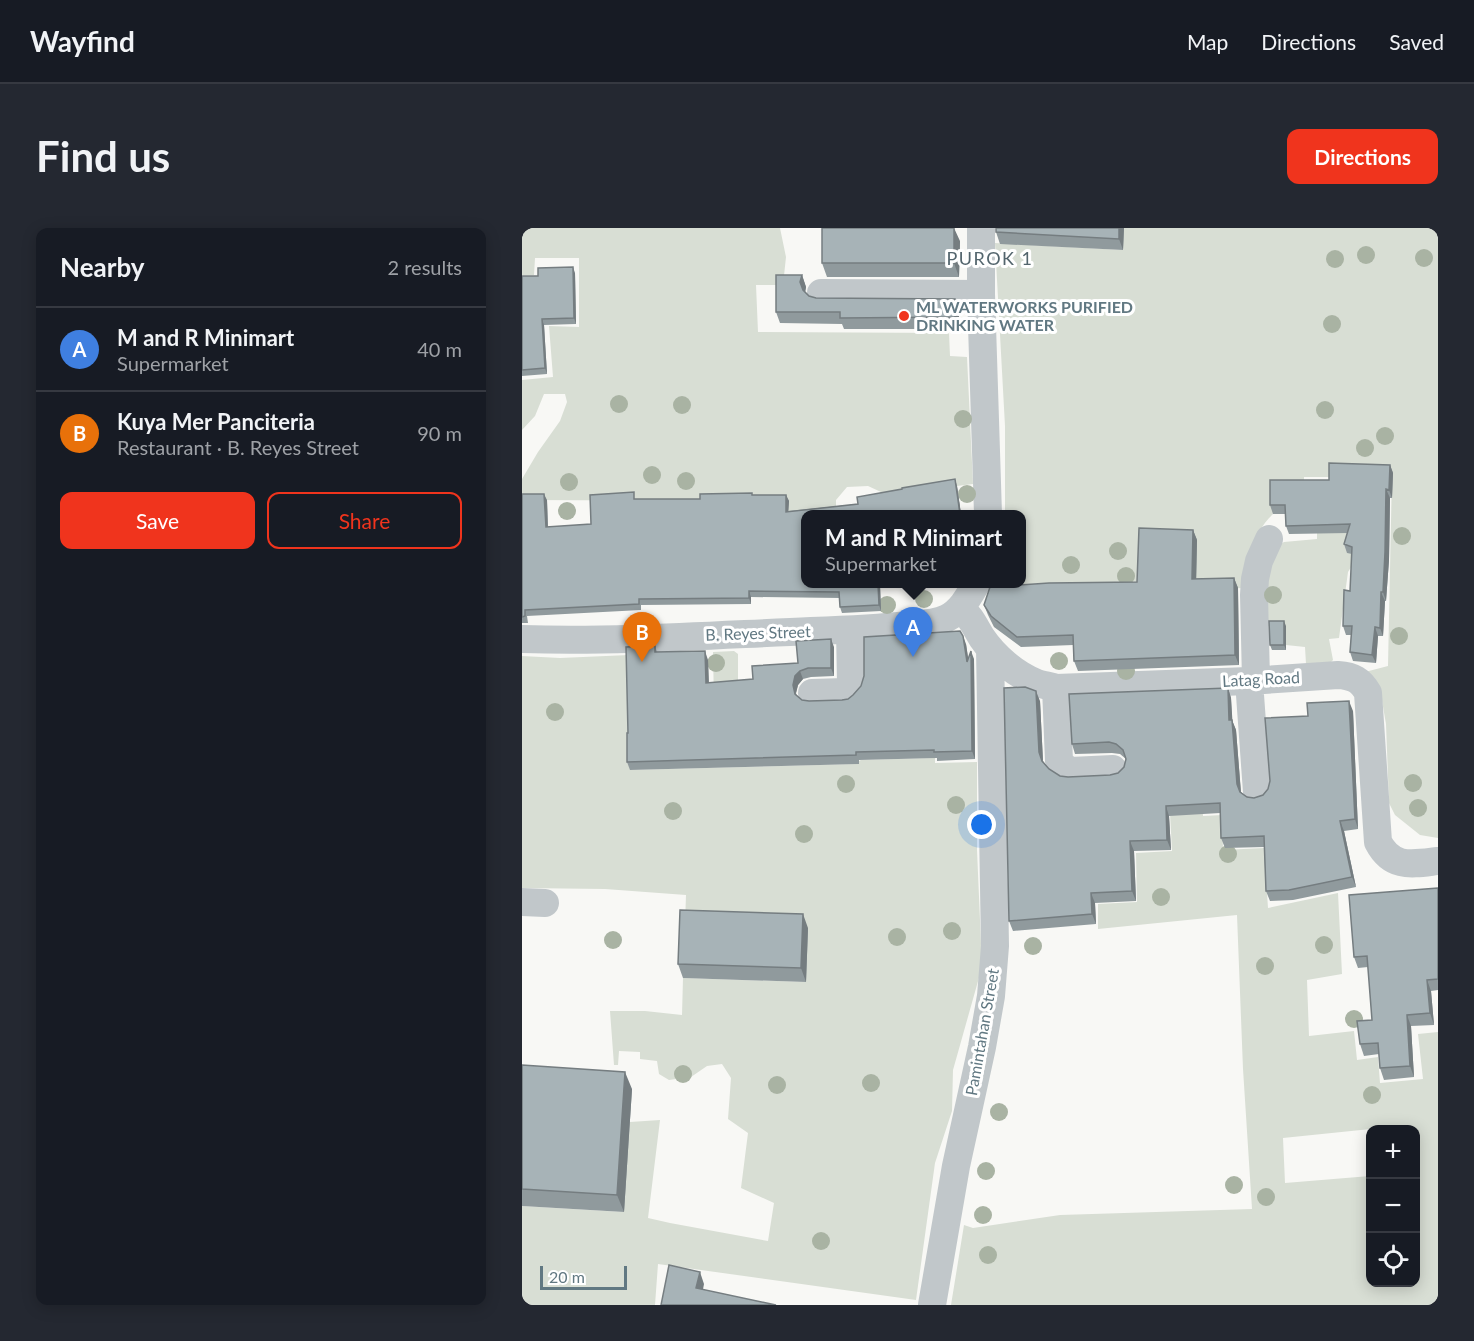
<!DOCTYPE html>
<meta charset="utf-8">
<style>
:root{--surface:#171b24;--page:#242831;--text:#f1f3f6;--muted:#9ea1a6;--line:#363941;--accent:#f0341d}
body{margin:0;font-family:Lato,sans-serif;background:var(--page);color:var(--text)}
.controls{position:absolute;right:18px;bottom:18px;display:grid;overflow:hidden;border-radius:12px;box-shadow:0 3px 15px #0003}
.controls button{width:54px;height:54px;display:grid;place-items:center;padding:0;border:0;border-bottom:2px solid var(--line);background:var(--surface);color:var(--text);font:30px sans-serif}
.scale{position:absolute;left:18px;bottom:15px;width:87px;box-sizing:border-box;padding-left:6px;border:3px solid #617882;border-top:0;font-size:16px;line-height:21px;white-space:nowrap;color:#617882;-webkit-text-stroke:4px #fff;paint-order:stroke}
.you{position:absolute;left:460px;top:597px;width:21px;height:21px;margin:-15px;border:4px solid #fff;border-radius:50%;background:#1a73e8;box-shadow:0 0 0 9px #1a73e833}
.badge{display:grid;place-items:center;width:39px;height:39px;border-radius:50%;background:var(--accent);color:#fff;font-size:20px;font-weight:700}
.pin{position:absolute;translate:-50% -50px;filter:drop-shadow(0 2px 3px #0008)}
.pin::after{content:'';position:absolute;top:32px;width:21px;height:18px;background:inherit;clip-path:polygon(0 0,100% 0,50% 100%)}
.popup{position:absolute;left:279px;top:282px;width:225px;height:78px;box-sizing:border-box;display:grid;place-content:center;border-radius:12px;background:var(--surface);filter:drop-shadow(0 2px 4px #0005);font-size:20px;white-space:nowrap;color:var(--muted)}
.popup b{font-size:22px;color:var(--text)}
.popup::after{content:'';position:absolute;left:50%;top:100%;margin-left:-12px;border:12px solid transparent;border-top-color:var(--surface)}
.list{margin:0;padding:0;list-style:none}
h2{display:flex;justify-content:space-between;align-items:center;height:78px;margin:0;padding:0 24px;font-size:26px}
h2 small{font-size:20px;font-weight:400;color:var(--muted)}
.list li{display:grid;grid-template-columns:39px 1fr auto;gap:18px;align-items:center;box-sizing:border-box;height:84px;padding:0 24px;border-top:2px solid var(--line)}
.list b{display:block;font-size:22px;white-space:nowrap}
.list p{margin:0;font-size:20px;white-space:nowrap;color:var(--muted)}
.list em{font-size:20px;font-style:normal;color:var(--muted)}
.actions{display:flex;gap:12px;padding:18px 24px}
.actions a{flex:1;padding:14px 0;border:2px solid var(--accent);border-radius:12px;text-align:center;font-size:21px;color:var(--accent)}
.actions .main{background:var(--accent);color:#fff}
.icon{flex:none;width:33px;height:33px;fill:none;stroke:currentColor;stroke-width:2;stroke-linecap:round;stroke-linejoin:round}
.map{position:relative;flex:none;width:916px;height:1077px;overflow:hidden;border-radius:12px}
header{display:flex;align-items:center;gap:36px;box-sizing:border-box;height:84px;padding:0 30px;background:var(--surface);border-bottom:2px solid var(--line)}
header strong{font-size:28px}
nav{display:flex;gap:33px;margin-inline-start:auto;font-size:21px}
.intro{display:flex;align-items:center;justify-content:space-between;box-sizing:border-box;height:144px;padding:0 36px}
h1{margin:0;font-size:42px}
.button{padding:15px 27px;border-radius:12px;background:var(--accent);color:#fff;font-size:21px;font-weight:700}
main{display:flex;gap:36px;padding:0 36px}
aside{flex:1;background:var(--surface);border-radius:12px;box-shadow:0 3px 15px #0003}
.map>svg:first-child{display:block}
</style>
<header>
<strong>Wayfind</strong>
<nav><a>Map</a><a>Directions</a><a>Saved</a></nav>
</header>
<div class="intro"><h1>Find us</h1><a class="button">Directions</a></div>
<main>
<aside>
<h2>Nearby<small>2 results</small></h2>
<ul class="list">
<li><span class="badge" style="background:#3f7fe0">A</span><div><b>M and R Minimart</b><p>Supermarket</p></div><em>40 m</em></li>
<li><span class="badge" style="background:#e8710a">B</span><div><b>Kuya Mer Panciteria</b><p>Restaurant · B. Reyes Street</p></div><em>90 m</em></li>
</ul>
<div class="actions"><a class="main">Save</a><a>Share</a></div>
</aside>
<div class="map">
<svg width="916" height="1077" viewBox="0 0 916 1077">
<rect width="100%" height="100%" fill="#f8f8f5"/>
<path fill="#d8ded4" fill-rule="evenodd" d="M0 0H258L264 29 261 57H234L236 104 427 105 428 128 445 129 451 256 435 258 375 268 359 264 346 258 325 259 314 272V285H266V273L0 272V251L16 224 38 193 45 174 43 166H22L13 188 0 202V152L31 149 27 98 57 99V30H13L12 47H0Z
M602 0H916V610L898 607 873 587 867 575 864 496 859 467 843 444 866 438 870 245 811 249H782V260L751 261V286C730 305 728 334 722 360L499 367 473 356H499V286H483V198L473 15 600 22Z
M843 270 836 328 826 344 817 410 807 411 811 432 809 434 784 436 783 419 764 417V398H740L738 367 754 319 762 314 795 311V305Z
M212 423 216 426V474L192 476 191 424Z
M107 427 109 542 336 536 337 533 339 532 413 530V535L455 534V622L460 739 431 842 430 883 413 935 394 1072 136 1036 133 1077H0V978L101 984 108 894 138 892 126 990 148 995 246 1013 252 975 219 960 226 905 206 891 209 850 200 836 185 838 169 849 147 852 137 846 135 833 118 831V824L97 823 96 837H92L88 783H123L160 787 161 750 284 754 163 696 164 667 83 661 0 660V428L38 430Z
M680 550 681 588 700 587 701 622 742 620 746 680 816 665 820 746 785 752 787 808 832 803 835 832 856 829 858 855 901 851 896 806 916 804V1077H429L442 997 451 1000 538 987 730 981 721 841 715 687 576 701V676L615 674 614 625 650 623 648 585ZM868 899 869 901 894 902V1054H848V948L763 955 761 910Z"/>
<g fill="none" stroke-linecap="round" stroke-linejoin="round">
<path stroke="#c1c7ca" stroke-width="28" d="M459 0V66L466 286
M299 65 459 66
M438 380C449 388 453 399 460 410 473 429 494 447 515 455 521 457 528 458 534 460L727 453 816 447C831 448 839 452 846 465L856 614C870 641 890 636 916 633
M0 411C96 414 193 407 289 403 321 402 353 401 385 397 398 396 413 396 425 390 439 383 447 368 454 356
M734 452 732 367 733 351 737 333 747 311
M727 453 735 564
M534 460 537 533 543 540 549 543 591 541
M290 465 322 464 329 456 328 402
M0 674 23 675
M410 1077 434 938 460 819 469 768 473 718 468 420"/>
</g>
<g fill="#a9b3a3">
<circle cx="844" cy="27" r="9"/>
<circle cx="902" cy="30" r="9"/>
<circle cx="813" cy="31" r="9"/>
<circle cx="810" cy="96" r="9"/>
<circle cx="97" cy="176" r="9"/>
<circle cx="160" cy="177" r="9"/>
<circle cx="803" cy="182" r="9"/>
<circle cx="441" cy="191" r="9"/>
<circle cx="863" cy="208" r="9"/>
<circle cx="843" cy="220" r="9"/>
<circle cx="130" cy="247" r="9"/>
<circle cx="164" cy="253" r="9"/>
<circle cx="47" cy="254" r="9"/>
<circle cx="445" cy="266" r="9"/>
<circle cx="45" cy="283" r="9"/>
<circle cx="880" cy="308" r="9"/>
<circle cx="596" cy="323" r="9"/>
<circle cx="549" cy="337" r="9"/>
<circle cx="604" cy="348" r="9"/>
<circle cx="751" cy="367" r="9"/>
<circle cx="402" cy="371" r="9"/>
<circle cx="365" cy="377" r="9"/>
<circle cx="877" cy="408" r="9"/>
<circle cx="537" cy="433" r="9"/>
<circle cx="194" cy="435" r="9"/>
<circle cx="604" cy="443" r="9"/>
<circle cx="33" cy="484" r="9"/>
<circle cx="891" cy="555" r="9"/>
<circle cx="324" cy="556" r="9"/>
<circle cx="434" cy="577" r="9"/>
<circle cx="896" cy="580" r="9"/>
<circle cx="151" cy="583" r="9"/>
<circle cx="282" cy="606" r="9"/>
<circle cx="706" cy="626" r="9"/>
<circle cx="639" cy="669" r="9"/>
<circle cx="430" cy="703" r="9"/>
<circle cx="375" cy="709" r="9"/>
<circle cx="91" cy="712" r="9"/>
<circle cx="802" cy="717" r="9"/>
<circle cx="511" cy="718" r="9"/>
<circle cx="743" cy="738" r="9"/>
<circle cx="832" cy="791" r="9"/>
<circle cx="161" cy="846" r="9"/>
<circle cx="349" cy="855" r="9"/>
<circle cx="255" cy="857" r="9"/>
<circle cx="850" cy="867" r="9"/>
<circle cx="477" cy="884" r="9"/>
<circle cx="464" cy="943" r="9"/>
<circle cx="712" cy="957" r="9"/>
<circle cx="744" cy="969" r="9"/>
<circle cx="461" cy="987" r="9"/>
<circle cx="299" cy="1013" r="9"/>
<circle cx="466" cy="1027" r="9"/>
</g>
<path fill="#909a9d" d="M474 0H602L601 22 478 16 474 4Z
M438 13 437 49H305L300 35Z
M53 45 54 96 22 97 25 146 0 148V48H16Z
M280 47 284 59 283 64 287 68 294 70 433 71 437 82V101H322L320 96 258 95 254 84Z
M868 237 871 245 870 270H868L867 332 864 373H863L861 408H856L854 435 831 433 828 424 829 407H824L821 398 828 363 830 326 825 325 822 316 826 305 767 306 764 298 763 286H751L748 277 807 252Z
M435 258 439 286H283V356H389L358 357 359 383 320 385 318 379V370L229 369V376L119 377V382L5 388 6 395H0V266L25 272 26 299 69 296 114 271H178L230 267H264L267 273 266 283 336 276Z
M671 302 675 312 674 351 712 350 716 360 717 437 556 443 552 433 551 417 499 419 472 399 466 387 462 377 481 358 615 354Z
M764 398V422H750L748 417Z
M444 416 446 430 452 431 453 531 415 533V530L337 532V536L108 542 105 534 106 505 133 418 135 424 186 432 187 455 231 451 276 435 312 419V448L289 449 281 451 276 457 274 465V467L280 472 287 473 320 472 326 471Z
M706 460 709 470 710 492 714 502 719 564 725 569 732 570 741 567 746 561 786 488 831 483 836 601 822 603 834 659 771 672 748 673 744 663 742 619 703 620 699 610 698 585 647 588 649 622 612 623 614 673 573 675 574 696 491 703 487 693 518 473 521 533 527 541 538 548 546 549 588 547 596 545 602 539 604 531 598 526 590 525 553 526 550 516Z
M916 660V762L909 763 912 797 889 798 892 849 862 852 858 840 857 826 842 828 838 816 850 792 846 739 836 740 832 729Z
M286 700 284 754 161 750 156 736Z
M0 837 110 861 102 984 0 978Z"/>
<path fill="#757d80" d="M432 0 438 13 437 49 432 35Z
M597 0H602L601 22 597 11Z
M51 39 53 45 54 96 52 90Z
M280 47 284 59 283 65 285 74 278 54Z
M433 71 437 82V101L433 89Z
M20 91 22 97 25 146 23 140Z
M868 237 871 245 870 270 867 262Z
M433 251 435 258 439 286H438Z
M864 261 868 270 867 332 864 373 861 364Z
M22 266 25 272 26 305 24 299Z
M264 267 267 273 266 290 264 284Z
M671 302 675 312 674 361 670 351Z
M712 350 716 360 717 437 713 427Z
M356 356H357L358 357 359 383 357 377Z
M227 363 229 369V376L227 370Z
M859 364 863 373 861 408 858 400Z
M762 393 764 398V422L762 417Z
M853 399 856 408 854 435 850 427Z
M441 408 444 416 448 442 445 434Z
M309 411 312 419V448L309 440Z
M183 423 186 432 187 464 184 455Z
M449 423 452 431 453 531 450 523Z
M278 443 281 451 276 457 274 465 276 474 271 457 273 448Z
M706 460 709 470 711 502 707 492Z
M514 463 518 473 521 534 517 524Z
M827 473 831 483 836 601 833 591Z
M710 492 714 502 719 566 715 556Z
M644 578 647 588 649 622 645 612Z
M818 593 822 603 834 659 830 649Z
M608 613 612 623 614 673 610 663Z
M569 665 573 675 574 696 570 686Z
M281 686 286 700 284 754 279 740Z
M905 752 909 763 912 797 908 785Z
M885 787 889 798 892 849 888 838Z
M103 844 110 861 102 984 95 967Z
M178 1044 182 1056 179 1072 174 1060Z"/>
<path fill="#a7b3b7" stroke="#757d80" stroke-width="1.5" d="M300 0H432V35H300Z
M474 0H597V11L474 4Z
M51 39 52 90 20 91 23 140 0 142V48H16V40Z
M254 47H280L278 54 281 62 287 68 294 70 433 71V89L318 90V84H254Z
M807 235 868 237 867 262 864 261 863 324 861 364H859L858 400 853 399 850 427 828 424 830 398H821L822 362 828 363 830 319 822 316 828 296 764 298 763 277H748V252H807Z
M433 251 438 286H283V356H356L357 377 318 379 317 364 227 363V370L117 371V376L3 382V388L0 389V266H22L24 299 69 296 68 267 112 264V271H178V266L230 265V267H264V284L336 276 335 269 380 261V260Z
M617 300 671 302 670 351 712 350 713 427 552 433 551 407 495 409 469 388 462 377 469 356H474L481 358 527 355 615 354Z
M747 393H762V417H748Z
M438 403 441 408 445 434 449 423 450 523 412 524V522L334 524V527L105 534V505H106L104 419 133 418V424L183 423 184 455 231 451 230 438 276 435 274 413 309 411V440H286L278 443 273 448 271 457 273 466 280 472 287 473 320 472 326 471 331 467 339 458 342 448V409Z
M503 459 514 463 517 524 520 533 527 541 538 548 546 549 588 547 596 545 602 539 604 531 601 522 594 516 587 514 550 516 547 466 706 460 707 492H710L715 556 718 564 725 569 732 570 741 567 746 561 748 553 743 490 786 488 785 475 827 473 833 591 818 593 830 649 767 662 744 663 742 608 699 610 698 575 644 578 645 612 608 613 610 663 569 665 570 686 487 693 482 460Z
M916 660V751L905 752 908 785 885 787 888 838 858 840 856 815 838 816 835 793 850 792 845 728 832 729 827 667Z
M158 682 281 686 279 740 156 736Z
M0 837 103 844 95 967 0 961Z
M147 1037 178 1044 174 1060 254 1077H139Z"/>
<circle fill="#f0341d" stroke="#fff" stroke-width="2" cx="382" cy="88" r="6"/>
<g text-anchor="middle" stroke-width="6" stroke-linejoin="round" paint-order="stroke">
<g font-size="16" font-weight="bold" fill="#617882" stroke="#fff" text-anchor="start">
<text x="394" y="85">ML WATERWORKS PURIFIED<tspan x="394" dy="18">DRINKING WATER</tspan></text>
</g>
<g font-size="16" fill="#617882" stroke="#fff">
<text transform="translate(236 405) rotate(-2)" y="6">B. Reyes Street</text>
<text transform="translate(739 451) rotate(-3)" y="6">Latag Road</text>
<text transform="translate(460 804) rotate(-80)" y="6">Pamintahan Street</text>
</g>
<g font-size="18" letter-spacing="1.5" fill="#53656d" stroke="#fff">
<text x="468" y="37">PUROK 1</text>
</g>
</g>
</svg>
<div class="controls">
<button>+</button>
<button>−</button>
<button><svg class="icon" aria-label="locate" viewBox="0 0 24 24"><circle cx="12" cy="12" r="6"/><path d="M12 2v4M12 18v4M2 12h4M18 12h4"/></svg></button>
</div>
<div class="scale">20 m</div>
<div class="you"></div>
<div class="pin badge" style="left:391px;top:429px;background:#3f7fe0">A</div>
<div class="popup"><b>M and R Minimart</b>Supermarket</div>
<div class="pin badge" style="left:120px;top:434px;background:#e8710a">B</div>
</div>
</main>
